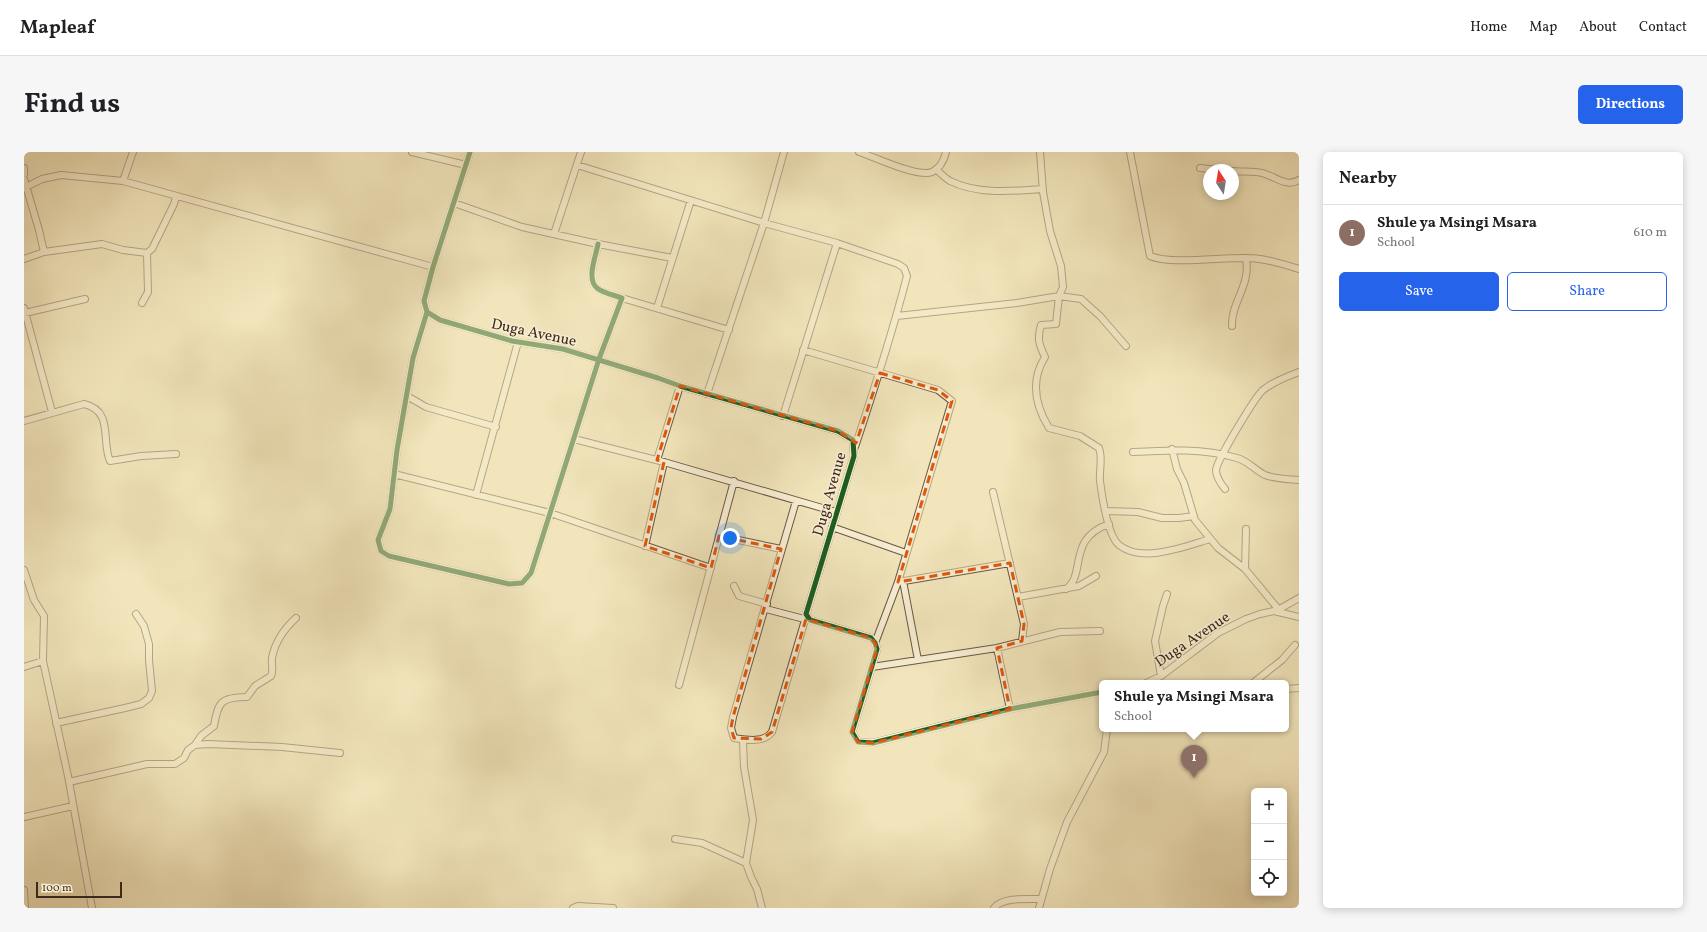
<!DOCTYPE html>
<meta charset="utf-8">
<style>
:root{--surface:#fff;--page:#f6f6f6;--text:#202124;--muted:#757577;--line:#e0e0e0;--accent:#2563eb}
body{margin:0;font-family:Vollkorn,serif;background:var(--page);color:var(--text)}
.controls{position:absolute;right:12px;bottom:12px;display:grid;overflow:hidden;border-radius:6px;box-shadow:0 2px 10px #0003}
.controls button{width:36px;height:36px;display:grid;place-items:center;padding:0;border:0;border-bottom:1px solid var(--line);background:var(--surface);color:var(--text);font:20px sans-serif}
.compass{position:absolute;left:1179px;top:12px;width:36px;height:36px;border-radius:50%;background:var(--surface);box-shadow:0 2px 10px #0003;rotate:348deg}
.scale{position:absolute;left:12px;bottom:10px;width:86px;box-sizing:border-box;padding-left:4px;border:2px solid #3e291c;border-top:0;font-size:11px;line-height:14px;white-space:nowrap;color:#3e291c;-webkit-text-stroke:3px #f7eed3;paint-order:stroke}
.you{position:absolute;left:706px;top:386px;width:14px;height:14px;margin:-10px;border:3px solid #fff;border-radius:50%;background:#1a73e8;box-shadow:0 0 0 6px #1a73e833}
.badge{display:grid;place-items:center;width:26px;height:26px;border-radius:50%;background:var(--accent);color:#fff;font-size:13px;font-weight:700}
.pin{position:absolute;translate:-50% -33px;filter:drop-shadow(0 1px 2px #0008)}
.pin::after{content:'';position:absolute;top:21px;width:14px;height:12px;background:inherit;clip-path:polygon(0 0,100% 0,50% 100%)}
.popup{position:absolute;left:1075px;top:528px;width:190px;height:52px;box-sizing:border-box;display:grid;place-content:center;border-radius:6px;background:var(--surface);filter:drop-shadow(0 1px 3px #0005);font-size:13px;white-space:nowrap;color:var(--muted)}
.popup b{font-size:15px;color:var(--text)}
.popup::after{content:'';position:absolute;left:50%;top:100%;margin-left:-8px;border:8px solid transparent;border-top-color:var(--surface)}
.list{margin:0;padding:0;list-style:none}
h2{display:flex;justify-content:space-between;align-items:center;height:52px;margin:0;padding:0 16px;font-size:17px}
h2 small{font-size:13px;font-weight:400;color:var(--muted)}
.list li{display:grid;grid-template-columns:26px 1fr auto;gap:12px;align-items:center;box-sizing:border-box;height:56px;padding:0 16px;border-top:1px solid var(--line)}
.list b{display:block;font-size:15px;white-space:nowrap}
.list p{margin:0;font-size:13px;white-space:nowrap;color:var(--muted)}
.list em{font-size:13px;font-style:normal;color:var(--muted)}
.actions{display:flex;gap:8px;padding:12px 16px}
.actions a{flex:1;padding:9px 0;border:1px solid var(--accent);border-radius:6px;text-align:center;font-size:14px;color:var(--accent)}
.actions .main{background:var(--accent);color:#fff}
.icon{flex:none;width:22px;height:22px;fill:none;stroke:currentColor;stroke-width:2;stroke-linecap:round;stroke-linejoin:round}
.map{position:relative;flex:none;width:1275px;height:756px;overflow:hidden;border-radius:6px}
header{display:flex;align-items:center;gap:24px;box-sizing:border-box;height:56px;padding:0 20px;background:var(--surface);border-bottom:1px solid var(--line)}
header strong{font-size:19px}
nav{display:flex;gap:22px;margin-inline-start:auto;font-size:14px}
.intro{display:flex;align-items:center;justify-content:space-between;box-sizing:border-box;height:96px;padding:0 24px}
h1{margin:0;font-size:28px}
.button{padding:10px 18px;border-radius:6px;background:var(--accent);color:#fff;font-size:14px;font-weight:700}
main{display:flex;gap:24px;padding:0 24px}
aside{flex:1;background:var(--surface);border-radius:6px;box-shadow:0 2px 10px #0003}
.map>svg:first-child{display:block}
</style>
<header>
<strong>Mapleaf</strong>
<nav><a>Home</a><a>Map</a><a>About</a><a>Contact</a></nav>
</header>
<div class="intro"><h1>Find us</h1><a class="button">Directions</a></div>
<main>
<div class="map">
<svg width="1275" height="756" viewBox="0 0 1275 756">
<rect width="100%" height="100%" fill="#f2e5bb"/>
<filter id="stains"><feTurbulence type="fractalNoise" baseFrequency=".005" numOctaves="4"/><feColorMatrix values="0 0 0 0 .2 0 0 0 0 .09 0 0 0 0 .02 0 0 0 .5 -.17"/></filter>
<radialGradient id="worn" r=".72"><stop offset=".6" stop-color="#630" stop-opacity="0"/><stop offset="1" stop-color="#630" stop-opacity=".3"/></radialGradient>
<g fill="none" stroke-linecap="round" stroke-linejoin="round">
<g stroke="#6b5844" stroke-width="8">
<path id="minor" d="M388 0 442 13
M446 0 409 115 400 149 403 160 416 168 488 189 539 197 634 226 656 234 814 279 829 288 830 304 782 462 786 468 847 486 851 491 853 497 828 580 834 590 849 591 986 557 1078 540
M835 0C851 5 894 26 908 20 917 16 920 8 922 0
M1106 0 1126 104C1147 113 1198 105 1224 106 1240 106 1259 112 1275 117
M553 13 740 71 813 91 874 112 880 116 883 124C868 182 850 238 831 295
M0 16V22
M1176 16 1195 18
M912 17C916 21 921 26 926 29 955 43 989 39 1019 37
M1209 19C1219 20 1229 19 1238 21 1251 24 1262 36 1275 28
M0 27 15 78 20 100
M99 29 409 115
M0 36 18 27 37 23 99 29 109 0
M430 51 498 75 574 92 648 106
M530 82 557 0
M0 107 20 100 78 92 99 98 123 101 128 97 150 52 152 45
M598 146 705 178
M118 151 124 140 123 101
M0 156 28 260
M633 156 667 48
M403 160 389 206 373 298 366 357 354 388 357 399 365 404 485 432 498 431 507 421 575 207 598 146C590 143 579 141 573 136 562 127 572 104 574 92
M1 161 61 147
M873 164 993 151 1035 144 1039 135 1037 114 1026 79 1019 40 1016 0
M1208 174C1207 150 1227 134 1222 106
M1102 194 1076 164 1057 147 1035 144 1032 172 1017 173C1013 186 1015 193 1021 205 1006 229 1011 253 1025 276L1056 284 1075 296C1079 307 1075 318 1076 329 1078 344 1084 384 1095 393 1118 412 1162 394 1186 387
M779 198 914 238 928 249 874 430 851 491
M683 242 740 71 760 0
M383 244 402 255 472 275
M759 264 813 91
M0 269 60 252C90 259 77 289 86 309L117 304 152 302
M550 287 640 310 812 360
M1148 297 1153 317 1160 331 1171 368 1194 396 1221 417 1255 458
M1109 300C1143 298 1179 296 1213 306 1224 309 1231 318 1241 323 1251 327 1265 327 1275 328
M633 308 656 234
M370 322 526 361 687 416
M1201 337C1197 332 1192 325 1192 318 1193 308 1231 245 1239 238 1248 231 1264 224 1275 220
M969 340 1000 472 998 489
M452 343 494 190
M772 349 709 565 707 576 710 586C723 588 740 591 748 580L781 468
M1082 359 1114 360 1138 366H1155L1170 364
M808 375 882 401
M695 384 757 397
M621 394 640 310
M1221 417 1222 377
M0 418 10 448 20 464 19 509 44 624 68 756
M879 429 894 508
M874 430 986 411
M710 434 715 444 743 452
M1042 437C1063 422 1042 387 1085 372
M994 445 1055 434 1072 424
M742 457 784 468
M1252 459 1275 446
M973 496 986 557
M0 515 19 509
M848 515 973 496 1036 480 1076 479
M1137 524 1131 489 1139 454 1143 442
M1122 531 1137 524 1194 481 1222 467 1236 462 1250 459 1275 465
M1229 531 1258 508 1271 493
M655 533 710 329
M1262 537 1275 536
M32 571 101 556 117 552 125 546 128 539 125 508V492L120 474 112 462
M719 588 720 615 729 668 722 711 727 725 733 737 738 756
M171 593 177 584 190 574C194 550 197 545 223 545L231 534 247 524C250 518 247 512 248 506 251 490 261 476 272 466
M45 630 123 612H151L160 606 164 598 171 593 184 592 258 595 316 601
M0 665 49 654
M651 687 678 691 722 711
M0 738 1 756
M549 756 554 754 589 756
M970 756C978 745 1004 747 1017 747
M1015 756 1026 717 1043 670 1080 600 1083 577"/>
</g>
<use href="#minor" stroke="#f7eed3" stroke-width="6"/>
<g stroke="#f7eed3" stroke-width="8">
<path id="cycleway" d="M446 0 409 115 400 149 403 160 416 168 488 189 539 197 634 226 656 234 814 279 829 288 830 304 782 462 786 468 847 486 851 491 853 497 828 580 834 590 849 591 986 557 1078 540
M403 160 389 206 373 298 366 357 354 388 357 399 365 404 485 432 498 431 507 421 575 207 598 146C590 143 579 141 573 136 562 127 572 104 574 92"/>
</g>
<use href="#cycleway" stroke="#1b5e20" stroke-width="5"/>
</g>
<path d="M0 0H1275V756H0ZM856 221 914 238 928 249 874 430 986 411 1000 472 998 489 973 496 986 557 849 591 834 590 828 580 853 497 851 491 847 486 782 467 748 580 737 587 710 586 707 576 709 565 757 397 695 384 687 416 621 394 640 310 633 308 656 234 814 279 832 291Z" fill="#f2e5bb" fill-opacity=".55" fill-rule="evenodd"/>
<path fill="none" stroke="#e0570d" stroke-width="3" stroke-dasharray="8 5" stroke-linejoin="round" d="M856 221 914 238 928 249 874 430 986 411 1000 472 998 489 973 496 986 557 849 591 834 590 828 580 853 497 851 491 847 486 782 467 748 580 737 587 710 586 707 576 709 565 757 397 695 384 687 416 621 394 640 310 633 308 656 234 814 279 832 291Z"/>
<g text-anchor="middle" stroke-width="3" stroke-linejoin="round" paint-order="stroke">
<g font-size="15" fill="#3e291c" stroke="#f7eed3">
<text transform="translate(510 180) rotate(12)" y="5">Duga Avenue</text>
<text transform="translate(805 342) rotate(-74)" y="5">Duga Avenue</text>
<text transform="translate(1168 487) rotate(-34)" y="5">Duga Avenue</text>
</g>
</g>
<rect width="100%" height="100%" filter="url(#stains)"/>
<rect width="100%" height="100%" fill="url(#worn)"/>
</svg>
<div class="controls">
<button>+</button>
<button>−</button>
<button><svg class="icon" aria-label="locate" viewBox="0 0 24 24"><circle cx="12" cy="12" r="6"/><path d="M12 2v4M12 18v4M2 12h4M18 12h4"/></svg></button>
</div>
<svg class="compass" viewBox="-18 -18 36 36"><path d="M0-13l5 13h-10z" fill="#e53935"/><path d="M0 13l5-13h-10z" fill="#757577"/></svg>
<div class="scale">100 m</div>
<div class="you"></div>
<div class="pin badge" style="left:1170px;top:626px;background:#8d6e63">1</div>
<div class="popup"><b>Shule ya Msingi Msara</b>School</div>
</div>
<aside>
<h2>Nearby<small></small></h2>
<ul class="list">
<li><span class="badge" style="background:#8d6e63">1</span><div><b>Shule ya Msingi Msara</b><p>School</p></div><em>610 m</em></li>
</ul>
<div class="actions"><a class="main">Save</a><a>Share</a></div>
</aside>
</main>
